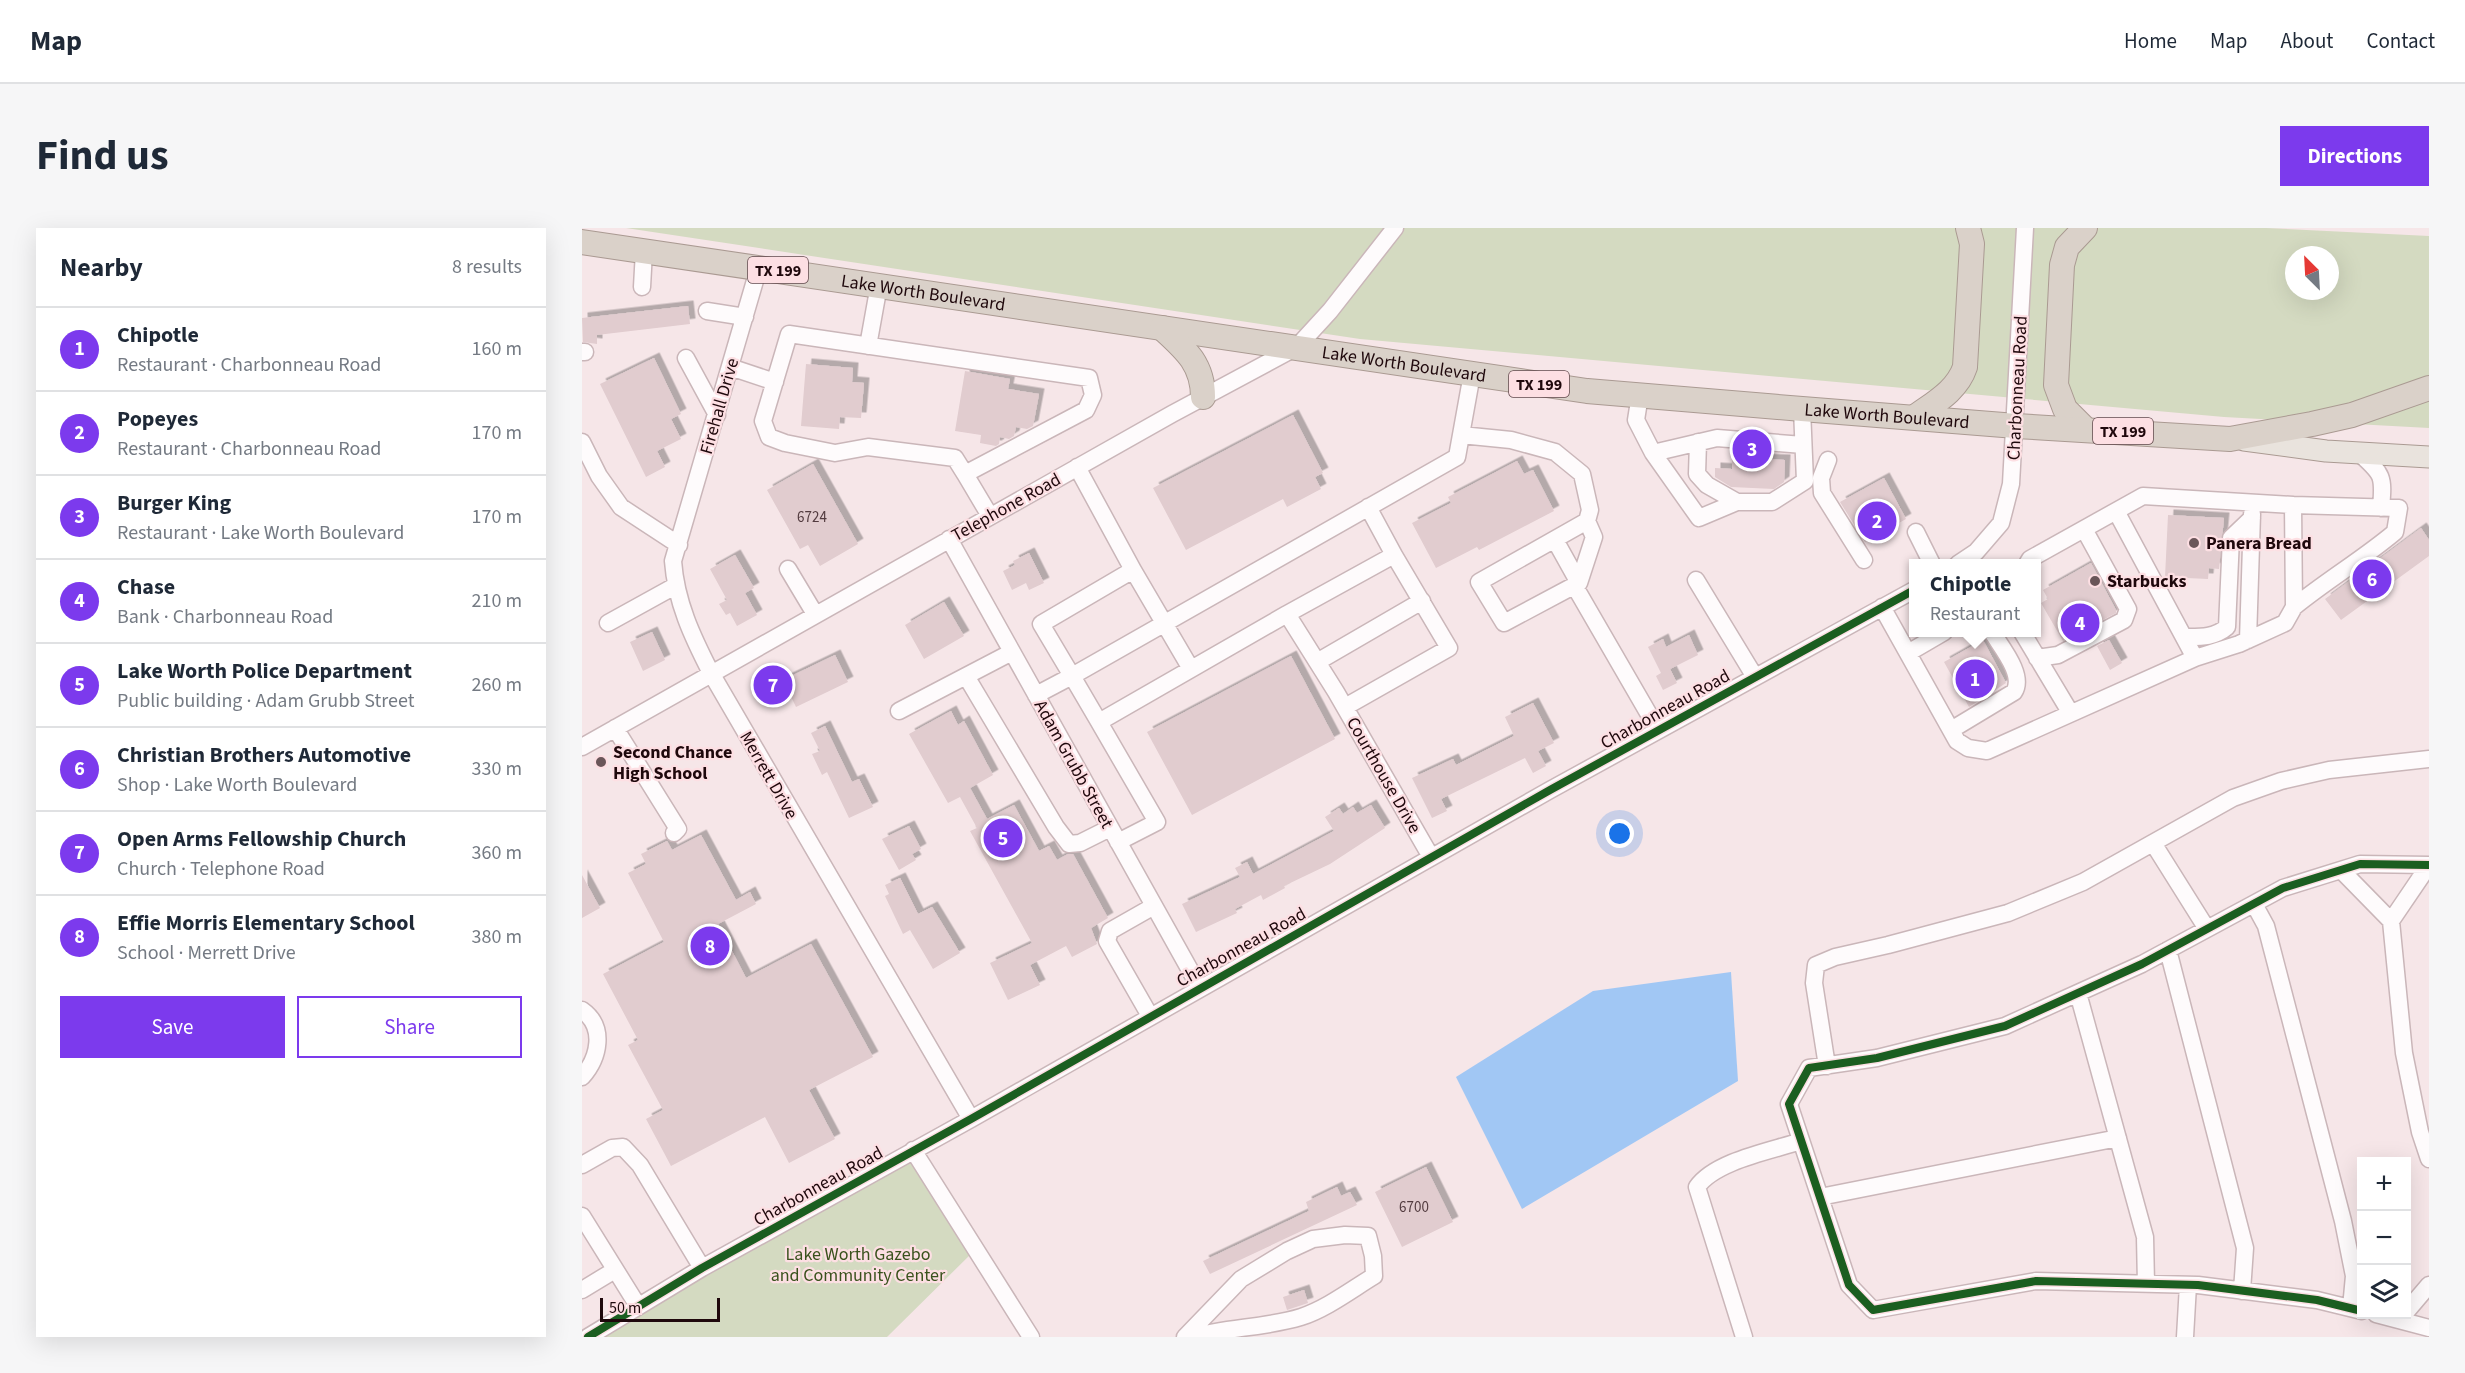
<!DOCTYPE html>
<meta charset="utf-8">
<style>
:root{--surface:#fff;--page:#f6f6f7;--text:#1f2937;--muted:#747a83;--line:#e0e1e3;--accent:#7c3aed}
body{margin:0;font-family:"Source Sans 3",sans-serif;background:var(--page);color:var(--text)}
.controls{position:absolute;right:18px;bottom:18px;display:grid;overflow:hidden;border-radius:0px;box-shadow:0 6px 24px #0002}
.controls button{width:54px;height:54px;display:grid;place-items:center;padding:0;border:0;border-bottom:2px solid var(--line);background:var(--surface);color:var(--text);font:30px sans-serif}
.compass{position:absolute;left:1703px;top:18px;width:54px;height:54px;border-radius:50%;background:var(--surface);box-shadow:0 6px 24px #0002;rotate:336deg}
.scale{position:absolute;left:18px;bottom:15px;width:120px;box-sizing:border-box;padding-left:6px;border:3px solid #1f080c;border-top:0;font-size:16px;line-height:21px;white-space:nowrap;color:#1f080c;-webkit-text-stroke:4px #fddfe3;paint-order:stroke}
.you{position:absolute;left:1038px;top:606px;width:21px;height:21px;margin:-15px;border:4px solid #fff;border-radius:50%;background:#1a73e8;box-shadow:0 0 0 9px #1a73e833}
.badge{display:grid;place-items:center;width:39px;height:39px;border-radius:50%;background:var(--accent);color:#fff;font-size:20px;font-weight:700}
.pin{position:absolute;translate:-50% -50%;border:3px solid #fff;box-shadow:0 2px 6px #0006}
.popup{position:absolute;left:1327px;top:331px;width:132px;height:78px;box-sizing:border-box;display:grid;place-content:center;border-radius:0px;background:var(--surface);filter:drop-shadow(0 2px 4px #0005);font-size:20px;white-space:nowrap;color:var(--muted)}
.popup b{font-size:22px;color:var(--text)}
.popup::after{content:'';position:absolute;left:50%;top:100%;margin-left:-12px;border:12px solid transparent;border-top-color:var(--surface)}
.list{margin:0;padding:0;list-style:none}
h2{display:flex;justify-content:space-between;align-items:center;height:78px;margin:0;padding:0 24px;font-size:26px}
h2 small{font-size:20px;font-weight:400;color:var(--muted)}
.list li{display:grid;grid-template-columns:39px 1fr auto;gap:18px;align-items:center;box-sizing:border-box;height:84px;padding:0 24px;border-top:2px solid var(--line)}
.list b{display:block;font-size:22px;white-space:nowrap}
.list p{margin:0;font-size:20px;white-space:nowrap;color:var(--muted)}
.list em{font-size:20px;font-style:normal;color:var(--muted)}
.actions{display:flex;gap:12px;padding:18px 24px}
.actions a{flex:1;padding:14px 0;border:2px solid var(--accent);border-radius:0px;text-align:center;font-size:21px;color:var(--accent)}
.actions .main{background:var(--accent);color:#fff}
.icon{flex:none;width:33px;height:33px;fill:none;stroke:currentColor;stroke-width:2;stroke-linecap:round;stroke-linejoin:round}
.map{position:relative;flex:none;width:1847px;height:1109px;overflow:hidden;border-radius:0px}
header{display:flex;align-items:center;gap:36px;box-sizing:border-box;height:84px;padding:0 30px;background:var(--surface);border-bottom:2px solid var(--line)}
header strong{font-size:28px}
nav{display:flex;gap:33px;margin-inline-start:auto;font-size:21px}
.intro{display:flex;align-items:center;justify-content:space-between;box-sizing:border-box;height:144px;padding:0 36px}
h1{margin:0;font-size:42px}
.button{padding:15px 27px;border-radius:0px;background:var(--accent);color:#fff;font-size:21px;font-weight:700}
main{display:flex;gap:36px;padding:0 36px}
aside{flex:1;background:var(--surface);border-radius:0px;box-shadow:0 6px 24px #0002}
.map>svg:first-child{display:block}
</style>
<header>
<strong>Map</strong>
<nav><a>Home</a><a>Map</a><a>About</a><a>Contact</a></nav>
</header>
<div class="intro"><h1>Find us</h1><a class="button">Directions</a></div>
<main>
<aside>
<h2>Nearby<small>8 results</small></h2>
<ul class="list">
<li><span class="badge">1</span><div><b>Chipotle</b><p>Restaurant · Charbonneau Road</p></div><em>160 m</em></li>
<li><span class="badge">2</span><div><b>Popeyes</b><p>Restaurant · Charbonneau Road</p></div><em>170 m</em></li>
<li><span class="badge">3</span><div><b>Burger King</b><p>Restaurant · Lake Worth Boulevard</p></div><em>170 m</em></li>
<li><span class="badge">4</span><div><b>Chase</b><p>Bank · Charbonneau Road</p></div><em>210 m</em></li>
<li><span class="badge">5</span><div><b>Lake Worth Police Department</b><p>Public building · Adam Grubb Street</p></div><em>260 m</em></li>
<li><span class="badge">6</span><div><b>Christian Brothers Automotive</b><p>Shop · Lake Worth Boulevard</p></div><em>330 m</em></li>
<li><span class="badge">7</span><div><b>Open Arms Fellowship Church</b><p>Church · Telephone Road</p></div><em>360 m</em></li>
<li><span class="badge">8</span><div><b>Effie Morris Elementary School</b><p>School · Merrett Drive</p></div><em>380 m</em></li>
</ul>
<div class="actions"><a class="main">Save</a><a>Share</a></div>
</aside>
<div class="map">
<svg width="1847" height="1109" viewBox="0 0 1847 1109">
<defs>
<filter id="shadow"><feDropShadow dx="5.5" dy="-5.5" stdDeviation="0" flood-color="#0004"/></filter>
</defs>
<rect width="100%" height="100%" fill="#f6e6e8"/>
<path fill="#d4dac1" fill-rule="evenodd" d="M44 0H1684L1847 8V200L1642 189 778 111ZM1712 27H1748V63H1712Z
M331 922 392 1023 305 1109H3Z"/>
<path fill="#a1c7f4" d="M1149 744 1156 853 940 981 874 849 1011 763Z"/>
<path fill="#e1cccf" filter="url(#shadow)" d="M106 78 108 96 15 107V116L1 114 0 90Z
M72 130 99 186 89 191 99 211 75 223 83 239 64 249 18 156Z
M224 136 271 140 270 154 282 155 279 190 258 189 257 201 219 198Z
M383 143 428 151 426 161 457 166 451 198 445 201 434 199 432 208 427 211 418 209 417 216 414 218 398 215 399 207 373 203Z
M711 187 741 245 733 249 739 261 705 279 701 271 604 322 571 260Z
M1150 230 1203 232 1202 254 1192 261 1149 259 1133 249V240L1150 241Z
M935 233 942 246 951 242 972 283 897 322 895 319 854 340 830 295 869 275 866 269Z
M231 236 276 316 238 338 226 317 218 321 185 262Z
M1302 250 1324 291 1283 314 1258 274Z
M1586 287 1642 290 1637 341 1627 340 1626 351 1583 349Z
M1839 300 1847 312V328L1759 392 1743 371Z
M447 325 462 355 447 362 444 355 430 362 421 343 433 337 431 333Z
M153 327 172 360 163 365 175 387 155 398 148 385 144 387 137 376 145 372 128 341Z
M1509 335 1534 382V385L1481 413 1459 375 1466 371 1461 362Z
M362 374 382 408 342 431 323 397Z
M70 404 83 432 61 443 48 414Z
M1107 407 1116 427 1088 441 1095 455 1081 462 1074 448 1079 445 1066 419 1081 411 1084 419Z
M1401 412 1424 455 1387 479 1362 434Z
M1527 412 1540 435 1528 442 1515 418Z
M253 427 266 454 214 479 201 452Z
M709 428 753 511 610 587 565 504Z
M951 475 972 515 956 523 964 538 951 545 943 530 859 571 865 583 850 590 830 550 871 531 874 537 932 508 923 489Z
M369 483 376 497 382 493 411 547 388 560 405 591 432 577 457 623 467 618 475 632 486 626H491L526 690 509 700 515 716 490 729 484 718 448 737 458 757 426 772 408 735 450 715 388 603 395 600 378 569 366 575 327 506Z
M243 498 270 554 277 551 291 579 267 590 245 544 240 547 230 526 238 523 229 505Z
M789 577 803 600 748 636 702 658 703 660 681 672 679 667 653 681 655 685 614 704 600 676 658 649 653 640 665 634 671 646 752 603 743 589 757 580 761 586 771 579 775 585Z
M327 598 339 621 330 626 334 632 317 642 300 611Z
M119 607 154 672 168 664 174 676 136 696 164 750 229 716 291 829 227 862 253 911 207 935 183 889 89 938 64 891 81 882 46 817 56 812 21 746 82 714 46 645 64 636 59 626 85 613 90 622Z
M0 647 18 680 0 690Z
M318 650 336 686 350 679 378 725 351 741 328 702 321 706 303 668 307 666 303 657Z
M844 939 871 994 820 1019 793 964Z
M755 959 759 968 768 964 775 977 628 1046 621 1033 727 983 724 974Z
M722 1062 726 1075 705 1082 701 1069Z"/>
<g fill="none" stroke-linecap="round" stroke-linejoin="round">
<g stroke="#cab6b9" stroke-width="19">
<path id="minor" d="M177 39 91 333C94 374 110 408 129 445L389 891
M60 59 62 23
M125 83 163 89
M286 118 297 57
M0 124H3
M104 130 135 187
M148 139 193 154
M1058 167 1054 192 1071 225
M1220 181 1223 253 1190 274H1155L1117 290 1071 225 1135 210 1221 217
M879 207 929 212 973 224 1000 246 1008 282 1005 293 897 354 922 395 997 355 973 312
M0 214 17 248 39 279 97 317
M1116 214 1115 246 1125 257 1155 274
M1777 225C1801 246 1802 248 1799 280
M1246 232 1239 250 1240 265 1282 332
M383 246 373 230 286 219 253 225 203 215 187 209 181 193 207 106 507 150 511 167 504 182 383 246 408 288
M1711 277 1817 280 1813 304C1781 331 1745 352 1712 379
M1534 283 1613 430
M1334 304 1350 336
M367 311 618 760
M1376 336 1394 324 1419 295 1429 256 1443 0
M206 341 233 386
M551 342 609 441
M1114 352 1173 449
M997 355 1012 309 1005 293
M992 357 1076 502
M1300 379 1375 513 1386 520 1405 523 1613 430 1657 416 1703 395 1712 379 1711 277 1561 268 1448 331 1445 336
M705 386 812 327 786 279
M26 395 93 358
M1440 404 1488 484
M1602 409C1618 409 1632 410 1645 399L1649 310 1670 290
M1666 412 1670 286
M430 424 384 448 474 599 487 616 498 615 528 600
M1326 425 1362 404
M1455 430 1476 427 1542 392 1546 381 1502 301
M735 434 840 373
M454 467 490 448 459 396 551 342 495 239
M763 479 867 420 812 327
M317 483 384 448
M517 494 575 594 536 614
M33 500 96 601 92 605
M1369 502 1432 464C1443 447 1419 419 1410 404
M0 519 590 186 715 119 748 83 813 0
M1571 615 1625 701
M849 629 754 464 705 386 517 494 490 448 875 229 890 146
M1759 642 1809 693 1822 825 1838 904 1847 931
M1672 676 1684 698 1761 993 1772 1048 1769 1080
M1809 693 1847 637
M1586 722 1663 1020 1660 1063
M1496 765 1563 1009 1564 1056
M0 782C24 799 17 830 0 849
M568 788 525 713 528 703 572 678
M1245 838 1232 755 1234 737 1253 729 1306 717 1426 685 1501 654 1651 570 1699 553 1747 542 1847 531
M331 922 449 1109
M0 937 30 920 41 919 58 937 120 1040
M1238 969 1536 910
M0 988 56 1078
M0 1062 33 1042
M1780 1083 1735 1072 1616 1057 1454 1053 1291 1082 1267 1057 1207 876 1227 840 1295 830 1423 798 1560 736 1701 660 1778 636 1847 637
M1824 1084 1847 1057
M1794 1086 1847 1100
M6 1109 120 1040 389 891 968 562 1332 362
M603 1109 659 1051 705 1023 731 1011 763 1007 786 1008 791 1028 792 1048C769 1062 744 1081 719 1089 683 1100 646 1099 610 1109
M1162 1109 1115 959C1133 933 1189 923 1219 913
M1603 1109 1606 1057"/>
</g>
<g stroke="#aa9a92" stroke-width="23">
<path id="major" d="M1662 212 1744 223 1847 229"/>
</g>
<g stroke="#aa9a92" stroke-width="26">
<g id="highway">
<path d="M1503 0 1485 19 1480 37 1474 157 1483 181 1503 201"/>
<path id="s1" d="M0 14 1005 163 1220 181 1434 198 1648 211 1730 196 1770 187 1847 160"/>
<path d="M580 100C603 121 621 136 621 169"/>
<path d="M1333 189C1352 175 1375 163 1383 139L1390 16 1386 0"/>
</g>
</g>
<use href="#minor" stroke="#fefbfc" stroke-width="16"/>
<use href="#major" stroke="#e9e3dd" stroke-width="21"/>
<use href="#highway" stroke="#dad1c9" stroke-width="24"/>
<g stroke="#fddfe3" stroke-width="11">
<path id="cycleway" d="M1780 1083 1735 1072 1616 1057 1454 1053 1291 1082 1267 1057 1207 876 1227 840 1295 830 1423 798 1560 736 1701 660 1778 636 1847 637
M6 1109 120 1040 389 891 968 562 1332 362"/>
</g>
<use href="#cycleway" stroke="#1b5e20" stroke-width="8"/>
</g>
<g fill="#6a5659" stroke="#fddfe3" stroke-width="2">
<circle cx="1612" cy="315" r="6"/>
<circle cx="1513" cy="353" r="6"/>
<circle cx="19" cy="534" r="6"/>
</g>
<g text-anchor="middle" stroke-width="4.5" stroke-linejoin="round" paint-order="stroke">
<g font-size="15" fill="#523b3f">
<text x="230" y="294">6724</text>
<text x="832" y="984">6700</text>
</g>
<g fill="#fddfe3" stroke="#62484c" stroke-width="1.5">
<rect x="166" y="29" width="60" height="26" rx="4.5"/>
<rect x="927" y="143" width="60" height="26" rx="4.5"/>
<rect x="1511" y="190" width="60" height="26" rx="4.5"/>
</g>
<g font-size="16" font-weight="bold" fill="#1f080c">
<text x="196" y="48">TX 199</text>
<text x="957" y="162">TX 199</text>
<text x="1541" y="209">TX 199</text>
</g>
<g font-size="18" fill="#1f080c" stroke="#fddfe3">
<text dy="6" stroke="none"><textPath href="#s1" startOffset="345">Lake Worth Boulevard</textPath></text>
<text dy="6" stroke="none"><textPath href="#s1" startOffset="831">Lake Worth Boulevard</textPath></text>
<text transform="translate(1435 160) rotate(-87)" y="6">Charbonneau Road</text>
<text transform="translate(137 178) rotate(-74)" y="6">Firehall Drive</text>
<text dy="6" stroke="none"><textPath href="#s1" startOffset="1317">Lake Worth Boulevard</textPath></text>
<text transform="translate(424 279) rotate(-29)" y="6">Telephone Road</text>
<text transform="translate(1083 481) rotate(-29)" y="6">Charbonneau Road</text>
<text transform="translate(492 536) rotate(61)" y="6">Adam Grubb Street</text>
<text transform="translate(187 547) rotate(60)" y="6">Merrett Drive</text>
<text transform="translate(802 547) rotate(60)" y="6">Courthouse Drive</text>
<text transform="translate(659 719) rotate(-29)" y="6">Charbonneau Road</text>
<text transform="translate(236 958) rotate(-29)" y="6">Charbonneau Road</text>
</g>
<g font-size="18" font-weight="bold" fill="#1f080c" stroke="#fddfe3" text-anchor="start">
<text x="1624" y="321">Panera Bread</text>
<text x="1525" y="359">Starbucks</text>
<text x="31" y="530">Second Chance<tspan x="31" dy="21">High School</tspan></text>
</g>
<g font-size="18" fill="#3a521d" stroke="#fddfe3">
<text x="276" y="1032">Lake Worth Gazebo<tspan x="276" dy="21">and Community Center</tspan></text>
</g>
</g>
</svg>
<div class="controls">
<button>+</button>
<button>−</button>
<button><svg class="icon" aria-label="layers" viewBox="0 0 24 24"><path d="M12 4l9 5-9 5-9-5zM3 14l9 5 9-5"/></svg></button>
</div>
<svg class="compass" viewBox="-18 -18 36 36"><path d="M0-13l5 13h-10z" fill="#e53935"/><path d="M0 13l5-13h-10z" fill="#747a83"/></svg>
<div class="scale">50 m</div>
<div class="you"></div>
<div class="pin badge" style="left:1393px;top:451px">1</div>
<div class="popup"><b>Chipotle</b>Restaurant</div>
<div class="pin badge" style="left:1295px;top:293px">2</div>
<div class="pin badge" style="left:1170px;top:221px">3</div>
<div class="pin badge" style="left:1498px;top:395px">4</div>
<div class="pin badge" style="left:421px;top:610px">5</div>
<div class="pin badge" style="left:1790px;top:351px">6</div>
<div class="pin badge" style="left:191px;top:457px">7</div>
<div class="pin badge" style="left:128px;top:718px">8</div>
</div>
</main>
